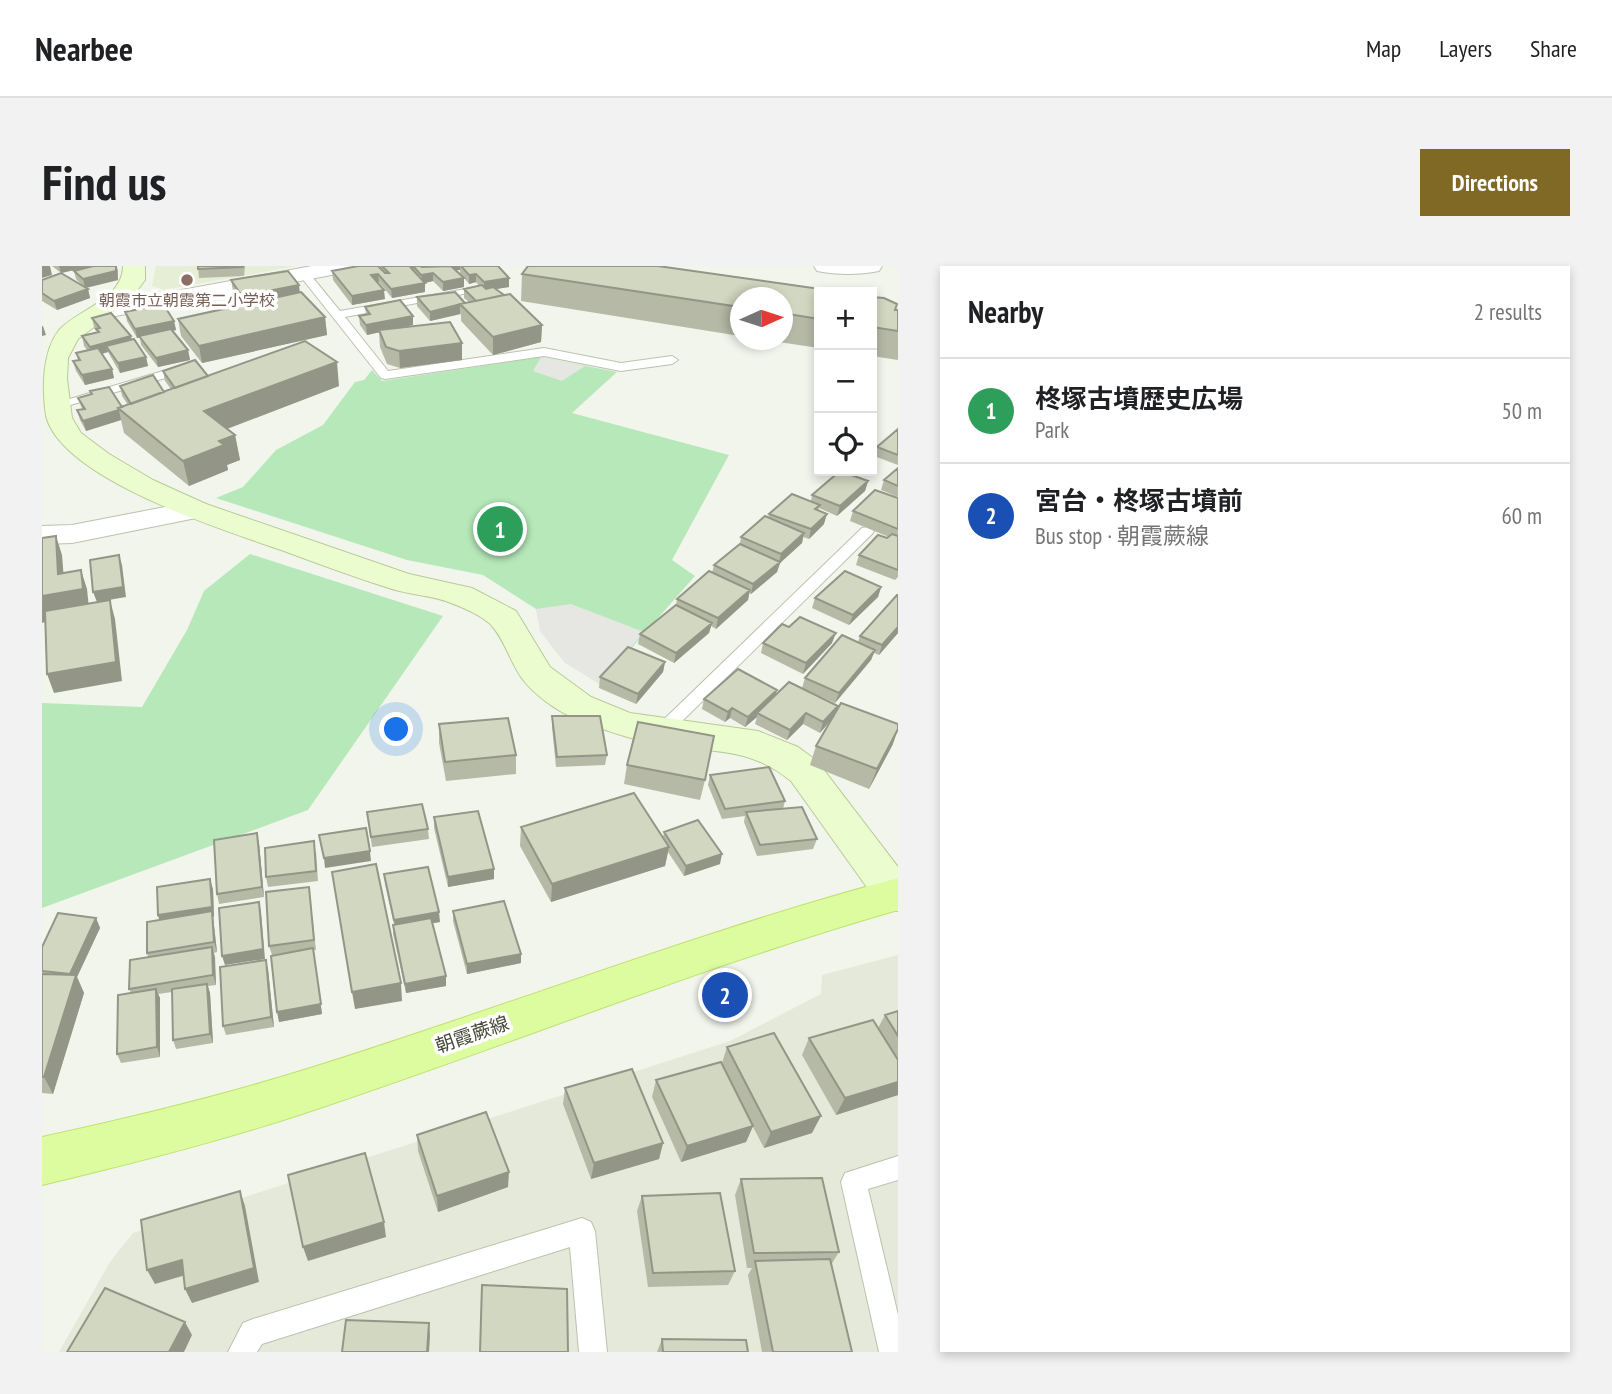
<!DOCTYPE html>
<meta charset="utf-8">
<style>
:root{--surface:#fff;--page:#f2f2f2;--text:#202124;--muted:#757577;--line:#e0e0e0;--accent:#7f6924}
body{margin:0;font-family:"PT Sans Narrow","Noto Sans JP",sans-serif;background:var(--page);color:var(--text)}
.controls{position:absolute;right:21px;top:21px;display:grid;overflow:hidden;border-radius:0px;box-shadow:0 4px 10px #0003}
.controls button{width:63px;height:63px;display:grid;place-items:center;padding:0;border:0;border-bottom:2px solid var(--line);background:var(--surface);color:var(--text);font:35px sans-serif}
.compass{position:absolute;left:688px;top:21px;width:63px;height:63px;border-radius:50%;background:var(--surface);box-shadow:0 4px 10px #0003;rotate:87deg}
.you{position:absolute;left:355px;top:464px;width:24px;height:24px;margin:-18px;border:5px solid #fff;border-radius:50%;background:#1a73e8;box-shadow:0 0 0 10px #1a73e833}
.badge{display:grid;place-items:center;width:46px;height:46px;border-radius:50%;background:var(--accent);color:#fff;font-size:23px;font-weight:700}
.pin{position:absolute;translate:-50% -50%;border:4px solid #fff;box-shadow:0 2px 7px #0006}
.list{margin:0;padding:0;list-style:none}
h2{display:flex;justify-content:space-between;align-items:center;height:91px;margin:0;padding:0 28px;font-size:30px}
h2 small{font-size:23px;font-weight:400;color:var(--muted)}
.list li{display:grid;grid-template-columns:46px 1fr auto;gap:21px;align-items:center;box-sizing:border-box;height:105px;padding:0 28px;border-top:2px solid var(--line)}
.list b{display:block;font-size:26px;white-space:nowrap}
.list p{margin:0;font-size:23px;white-space:nowrap;color:var(--muted)}
.list em{font-size:23px;font-style:normal;color:var(--muted)}
.icon{flex:none;width:38px;height:38px;fill:none;stroke:currentColor;stroke-width:2;stroke-linecap:round;stroke-linejoin:round}
.map{position:relative;flex:none;width:856px;height:1086px;overflow:hidden;border-radius:0px}
header{display:flex;align-items:center;gap:42px;box-sizing:border-box;height:98px;padding:0 35px;background:var(--surface);border-bottom:2px solid var(--line)}
header strong{font-size:33px}
nav{display:flex;gap:38px;margin-inline-start:auto;font-size:24px}
.intro{display:flex;align-items:center;justify-content:space-between;box-sizing:border-box;height:168px;padding:0 42px}
h1{margin:0;font-size:49px}
.button{padding:18px 32px;border-radius:0px;background:var(--accent);color:#fff;font-size:24px;font-weight:700}
main{display:flex;gap:42px;padding:0 42px}
aside{flex:1;background:var(--surface);border-radius:0px;box-shadow:0 4px 10px #0003}
.map>svg:first-child{display:block}
</style>
<header>
<strong>Nearbee</strong>
<nav><a>Map</a><a>Layers</a><a>Share</a></nav>
</header>
<div class="intro"><h1>Find us</h1><a class="button">Directions</a></div>
<main>
<div class="map">
<svg width="856" height="1086" viewBox="0 0 856 1086">
<rect width="100%" height="100%" fill="#f2f5ec"/>
<path fill="#e4e9da" d="M856 689V1086H17L68 996 91 967 688 775 779 728 780 709Z"/>
<path fill="#e6eed6" d="M114 0H255L122 24 110 20Z"/>
<path fill="#b6e8b9" d="M499 91 575 106 530 147 687 189 630 294 653 310 558 418C524 397 503 384 494 343L441 309 365 294 174 232 201 221 234 184 281 159 313 116 322 114 330 104 340 115Z
M208 288 401 350 266 544 0 642V437L100 441 145 364 162 325Z"/>
<path fill="#e6e7e3" d="M499 91 543 100 520 115 491 105Z
M529 338 602 366 558 418 523 397 498 365 494 343Z"/>
<g fill="none" stroke-linecap="round" stroke-linejoin="round">
<g stroke="#bcc1ae" stroke-width="2">
<path id="lane" d="M263 6 267 7 298 45 430 22V26L426 27 303 51 346 105 502 82 579 97 630 90 636 94 630 98 579 105 502 90 343 113 339 112 259 11V7Z
M144 98 148 99V105L14 143 8 139Z
M825 261 832 265 830 268 625 470H613L610 466 613 462 820 262Z
M856 890V914L826 923 856 1049V1086H837L799 916 803 907Z
M540 952 549 956 553 965 565 1086H537L528 981 220 1078 215 1086H186L201 1057 211 1053Z"/>
</g>
<g stroke="#bcc1ae" stroke-width="2">
<path id="street" d="M270 0H316L313 5 305 6 58 53 50 51 46 46 50 41 58 39Z
M772 0H840L837 5C819 9 793 9 775 5Z
M154 235 164 238 169 244 164 250 30 277 0 278V260L30 259Z"/>
</g>
<g stroke="#b8ca97" stroke-width="2">
<path id="secondary" d="M81 0H103V14L88 34 36 73 26 92 25 113 30 152 39 167 67 188 111 214 164 238 367 308 430 322 474 345 508 401 549 431 588 447 716 465 756 481 775 495 856 601V645L839 641 749 515C706 480 671 487 619 479 587 473 558 463 528 450 514 444 492 428 482 415 469 399 464 376 450 360 443 351 420 341 409 337 390 329 367 329 347 322 312 311 277 298 242 285 185 265 20 214 4 150 0 123 0 86 17 64 37 43 81 33 81 0Z"/>
</g>
<g stroke="#bde16e" stroke-width="2">
<path id="primary" d="M856 612V644C654 702 460 782 260 848 175 876 88 898 0 919V871C88 852 175 831 262 804 461 742 655 666 856 612Z"/>
</g>
<use href="#lane" fill="#fff" fill-rule="evenodd"/>
<use href="#street" fill="#fff" fill-rule="evenodd"/>
<use href="#secondary" fill="#ebfdce" fill-rule="evenodd"/>
<use href="#primary" fill="#ddfb9f" fill-rule="evenodd"/>
</g>
<path fill="#b5b9a6" d="M10 0H50L19 7Z
M156 0H203L202 10 157 12Z
M337 0H456L467 21 454 23 500 59 499 76 451 89 419 55V48L388 55 375 40V31L423 37 427 36 422 32V23L437 20 434 16 427 18 418 7V4H414L422 21 401 25 391 15 383 17V26L350 32 337 16 336 17 343 33 310 39 291 14 290 5Z
M76 3V14L44 22 46 23 48 32 15 44 0 35V14L41 20 34 13 32 5Z
M480 8 777 26V82L723 74H740V32H698V70L479 35Z
M189 14 258 27 283 51 285 69 160 97 139 70 136 53 198 40 192 31Z
M830 31 853 44H856V94L830 90Z
M323 41 371 59 359 61 420 77V94L358 102 345 98 338 81 337 66 325 69 318 59 317 50 324 48Z
M83 46 132 55 134 64 131 65 146 84 148 94 116 101 99 79 98 72H95L85 55Z
M50 52 90 74 104 91 106 100 78 107 66 86 60 88 70 103 72 112 43 119 34 105 31 95 36 94 34 87 46 85 42 80 40 70 55 66 52 61Z
M121 105 166 110 297 120 185 163 193 169 198 194 185 199 186 204 147 220 82 167 79 154 44 165 38 154 35 144 40 143 36 132 49 128 48 125 80 141 86 139 80 130 78 120 122 126 129 123 123 115Z
M856 161V199L832 190 835 181 855 163Z
M856 202V231L839 224 842 214Z
M826 215 823 225 795 250 777 242 776 244 782 258 767 273 761 271 760 277 738 297 735 306 709 328 707 327 706 334 674 363 669 360 667 367 632 397 596 378 598 368 634 339 635 333 670 307 672 299 698 278 699 271 726 252 727 248 769 235 770 229Z
M856 232V311L853 314 814 299 817 289 847 271 808 255 811 245Z
M839 321 836 331 807 359 770 342 773 332Z
M856 367 837 389 832 387 829 394 793 437 760 422 763 412 816 376 818 370Z
M721 377H790L761 408 719 387Z
M623 396 621 406 594 438 557 422 558 411Z
M734 429 794 446 851 478 827 523 768 499 774 480 789 454 778 467 761 458 745 474 713 458 715 451 703 461 688 452 683 456 660 443 662 433Z
M510 450 565 489 563 499 514 501 510 461Z
M397 458 474 489V508L404 515 397 477Z
M585 499 663 514 658 534 582 518Z
M668 509 743 535 741 543 775 573 771 583 715 590 702 556 703 550 680 553 666 519Z
M325 546 386 563 387 573 330 581Z
M392 551 452 603V613L406 621 392 562Z
M479 561 621 571 622 566 678 598 642 610 626 586 623 600 509 636 478 580Z
M217 577 222 631 177 638 175 628Z
M274 585 276 615 226 621 224 611Z
M342 608 398 656 391 657 404 710V720L364 727 351 668V659L352 658 343 618Z
M267 621 274 684H271L280 748 237 756 230 689 227 680Z
M171 623 172 651H171L175 686 172 687 174 719 166 720 168 727 171 777 134 783 131 774 130 726 116 728 118 732V791L79 797 75 788 89 727 87 723 106 691 105 687 117 654 116 649Z
M411 645 479 688V697L425 708 411 655Z
M54 652 58 662 35 711 42 727 11 828 0 827V681Z
M226 703 232 761 184 769 181 760Z
M856 745V829L794 849 760 789 767 772 836 762 843 749Z
M685 781 770 867 722 882 708 855 711 860 704 876 639 896 610 831 614 814 680 797Z
M523 822 621 877 617 893 549 913 521 838Z
M375 869 466 921 396 946 376 885Z
M699 913 797 986 789 999 810 1086H720L706 1009 710 1002H705L693 929Z
M600 930 693 1005 686 1019 606 1021 595 945Z
M620 1073 706 1086H615Z"/>
<path fill="#939687" d="M0 0H8L10 9 0 12Z
M17 0H50L19 7Z
M75 0 76 14 43 22 41 13Z
M409 0H418V4L409 5Z
M379 1 391 7V15L383 17V26L350 32 349 23 380 17Z
M336 8 337 16 329 18V9Z
M434 8V16L427 18V9Z
M422 12V21L401 25V16Z
M467 12V21L442 25V16Z
M257 19 259 36 203 47 200 30Z
M46 23 48 32 15 44 12 35Z
M342 24 343 33 310 39V30Z
M418 39V48L388 55V46Z
M371 50V59L325 69 324 59Z
M283 51 285 69 160 97 157 80Z
M132 55 134 64 95 72 93 63Z
M500 59 499 76 451 89V71Z
M0 60H1L4 69 0 70Z
M89 70 91 79 64 80 66 86 51 90 48 81Z
M420 77V94L358 102 357 85Z
M146 84 148 94 116 101 114 92Z
M104 91 106 100 78 107 76 97Z
M295 96 297 120 166 170 162 145Z
M70 103 72 112 43 119 40 109Z
M77 144 79 154 44 165 41 155Z
M193 169 198 194 185 199 186 204 147 220 141 195 177 175Z
M826 215 823 225 795 250 798 240Z
M785 248 782 258 767 273 769 263Z
M762 267 760 277 738 297 735 306 709 328 711 318 737 296 739 288Z
M14 270 20 289 23 326 39 304 45 323 47 342 0 357V330L16 308Z
M77 289 80 299 84 331 55 336 51 326Z
M839 321 836 331 807 359 811 349Z
M708 324 706 334 674 363 676 352Z
M68 334 73 353 80 415 12 427 5 408Z
M670 357 667 367 632 397 634 387Z
M856 361V367L837 389 840 379Z
M794 367 790 377 761 408 764 397Z
M833 384 829 394 793 437 797 427Z
M623 396 621 406 594 438 596 428Z
M735 424 732 434 715 447V451L703 461 706 451Z
M796 440 792 450 778 467 781 456Z
M690 442 688 452 683 456 686 446Z
M764 447 761 458 745 474 748 464Z
M856 463 851 478 827 523 835 503Z
M215 567 217 577 222 631 220 621Z
M627 581 623 600 509 636 510 618Z
M328 585 329 595 283 602 282 592Z
M680 588 678 598 642 610 644 600Z
M452 603V613L406 621V611Z
M168 613 171 623 172 651H171L175 686 172 676 119 659 116 649Z
M217 636 219 646 223 693 183 699 180 690Z
M397 646 398 656 353 663 352 654Z
M54 652 58 662 35 711 42 727 11 828 2 811 28 708Z
M170 681 173 691 174 719 171 709Z
M271 682 280 748 237 756 235 746Z
M479 688V697L425 708V698Z
M224 694 226 703 232 761 229 751Z
M404 710V720L364 727 363 718Z
M359 717 360 735 313 743 310 726Z
M165 718 168 727 171 777 168 768Z
M114 723 118 732V791L115 781Z
M856 816V829L794 849 803 832Z
M779 850 770 867 722 882 729 866Z
M711 860 704 876 639 896 645 880Z
M621 877 617 893 549 913 552 897Z
M467 906 466 921 396 946 395 930Z
M198 925 203 940 217 1016 150 1037 143 1023Z
M342 956 344 971 266 995 261 981Z
M140 994 147 1008 113 1018 105 1004Z
M143 1056 150 1069 142 1086H127Z
M387 1057 388 1070 387 1086H385Z"/>
<path fill="#d2d7c1" stroke="#939687" stroke-width="2" d="M51 0H74V5L41 13 32 5Z
M156 0H201V1L156 3Z
M316 0H336L343 7H347L340 0H382L379 1 409 0 422 12 401 16 391 7 379 9 372 1 369 2 383 17 349 23 336 8 329 9 342 24 310 30 290 5Z
M419 0H456L467 12 442 16 434 8 427 9Z
M486 0H616L799 26H777V53L740 47V32H698V41L480 8Z
M246 5 257 19 200 30 189 14Z
M19 7 46 23 12 35 0 27V14Z
M440 19 444 23 451 21 462 29 434 35 422 23Z
M259 26 283 51 157 80 136 53Z
M413 26 423 37 388 46 375 31Z
M468 28 500 59 451 71 418 38Z
M830 31 842 32 855 38 853 44H856V65L830 61Z
M358 34 371 50 324 59 317 50 328 48 323 41Z
M121 38 132 55 93 63 83 46Z
M69 47 89 70 48 81 40 70 57 66 54 63 58 62 50 52Z
M408 56 420 77 357 85 344 81 337 64Z
M129 63 146 84 114 92 97 70Z
M92 73 104 91 76 97 64 80Z
M263 75 295 96 162 145 193 169 177 175 182 179 141 195 76 142Z
M56 82 70 103 40 109 31 95 38 94 34 87Z
M153 94 166 110 133 122 121 105Z
M111 109 122 126 89 138 78 120Z
M67 121 80 141 76 142 77 144 41 155 35 144 43 143 36 132 50 128 48 125Z
M856 163V189L835 181Z
M856 202V220L842 214Z
M798 205 826 215 798 240 770 229Z
M833 224 856 232V263L811 245Z
M750 228 778 239 773 243 785 248 769 263 727 248Z
M723 250 762 267 739 288 699 271Z
M850 268 856 270V304L817 289 836 269 845 272Z
M14 270 16 308 39 304 41 323 0 330V272Z
M698 278 738 296 711 318 672 299Z
M77 289 81 321 51 326 48 294Z
M667 305 708 324 676 352 635 333Z
M803 305 839 321 811 349 773 332Z
M855 329H856V361L840 379 818 370Z
M68 334 74 396 5 408 3 345Z
M634 339 670 357 634 387 598 368Z
M758 351 794 367 764 397 721 377 740 358 747 361Z
M800 369 833 384 797 427 763 412Z
M586 381 623 396 596 428 558 411Z
M696 403 735 424 706 451 690 442 686 446 662 433Z
M747 416 796 440 781 456 764 447 748 464 715 447Z
M799 437 856 458V463L835 503 774 480Z
M510 450H558L565 489 515 491Z
M466 452 474 489 403 496 397 458Z
M596 456 672 470 663 514 585 499Z
M727 501 743 535 683 543 668 509Z
M592 527 627 581 510 618 479 561Z
M380 538 386 563 329 571 325 546Z
M760 541 775 573 718 579 704 546Z
M436 545 452 603 406 611 392 551Z
M656 554 680 588 644 600 622 566Z
M324 562 328 585 282 592 277 569Z
M215 567 220 621 175 628 172 574Z
M272 575 274 605 224 611 223 582Z
M334 598 359 717 310 726 290 606Z
M386 601 397 646 352 654 342 608Z
M168 613 170 641 116 649 115 621Z
M267 621 272 674 227 680 224 626Z
M462 635 479 688 425 698 411 645Z
M217 636 221 683 180 690 177 642Z
M170 645 172 676 105 687V656Z
M16 647 54 652 28 708 0 705V681Z
M389 652 404 710 363 718 351 659Z
M170 681 171 709 87 723 88 694Z
M271 682 279 738 235 746 229 690Z
M224 694 229 751 181 760 178 701Z
M0 708 34 709 2 811H0Z
M165 718 168 768 131 774 130 723Z
M114 723 115 781 75 788 76 729Z
M856 745V770L843 749Z
M831 754 856 794V816L803 832 767 772Z
M732 767 779 850 729 866 685 781Z
M679 796 711 860 645 880 614 814Z
M590 803 621 877 552 897 523 822Z
M444 846 467 906 395 930 375 869Z
M323 887 342 956 261 981 246 909Z
M780 912 797 986 712 987 699 913Z
M198 925 212 1002 143 1023 140 994 105 1004 99 954Z
M678 927 693 1005 611 1007 600 930Z
M788 993 810 1086H731L713 995Z
M440 1019 525 1023 526 1086H438Z
M63 1022 143 1056 127 1086H25Z
M304 1054 387 1057 385 1086H300Z
M620 1073 704 1074 706 1086H621Z"/>
<circle fill="#8d6e63" stroke="#fff" stroke-width="2.5" cx="145" cy="14" r="7"/>
<g text-anchor="middle" stroke-width="7" stroke-linejoin="round" paint-order="stroke">
<g font-size="16" fill="#785e54" stroke="#fff">
<text x="145" y="40">朝霞市立朝霞第二小学校</text>
</g>
<g font-size="19" fill="#464a39" stroke="#fff">
<text transform="translate(430 768) rotate(-19)" y="7">朝霞蕨線</text>
</g>
</g>
</svg>
<div class="controls">
<button>+</button>
<button>−</button>
<button><svg class="icon" aria-label="locate" viewBox="0 0 24 24"><circle cx="12" cy="12" r="6"/><path d="M12 2v4M12 18v4M2 12h4M18 12h4"/></svg></button>
</div>
<svg class="compass" viewBox="-18 -18 36 36"><path d="M0-13l5 13h-10z" fill="#e53935"/><path d="M0 13l5-13h-10z" fill="#757577"/></svg>
<div class="you"></div>
<div class="pin badge" style="left:458px;top:263px;background:#2e9e5b">1</div>
<div class="pin badge" style="left:683px;top:729px;background:#1a4fb4">2</div>
</div>
<aside>
<h2>Nearby<small>2 results</small></h2>
<ul class="list">
<li><span class="badge" style="background:#2e9e5b">1</span><div><b>柊塚古墳歴史広場</b><p>Park</p></div><em>50 m</em></li>
<li><span class="badge" style="background:#1a4fb4">2</span><div><b>宮台・柊塚古墳前</b><p>Bus stop · 朝霞蕨線</p></div><em>60 m</em></li>
</ul>
</aside>
</main>
